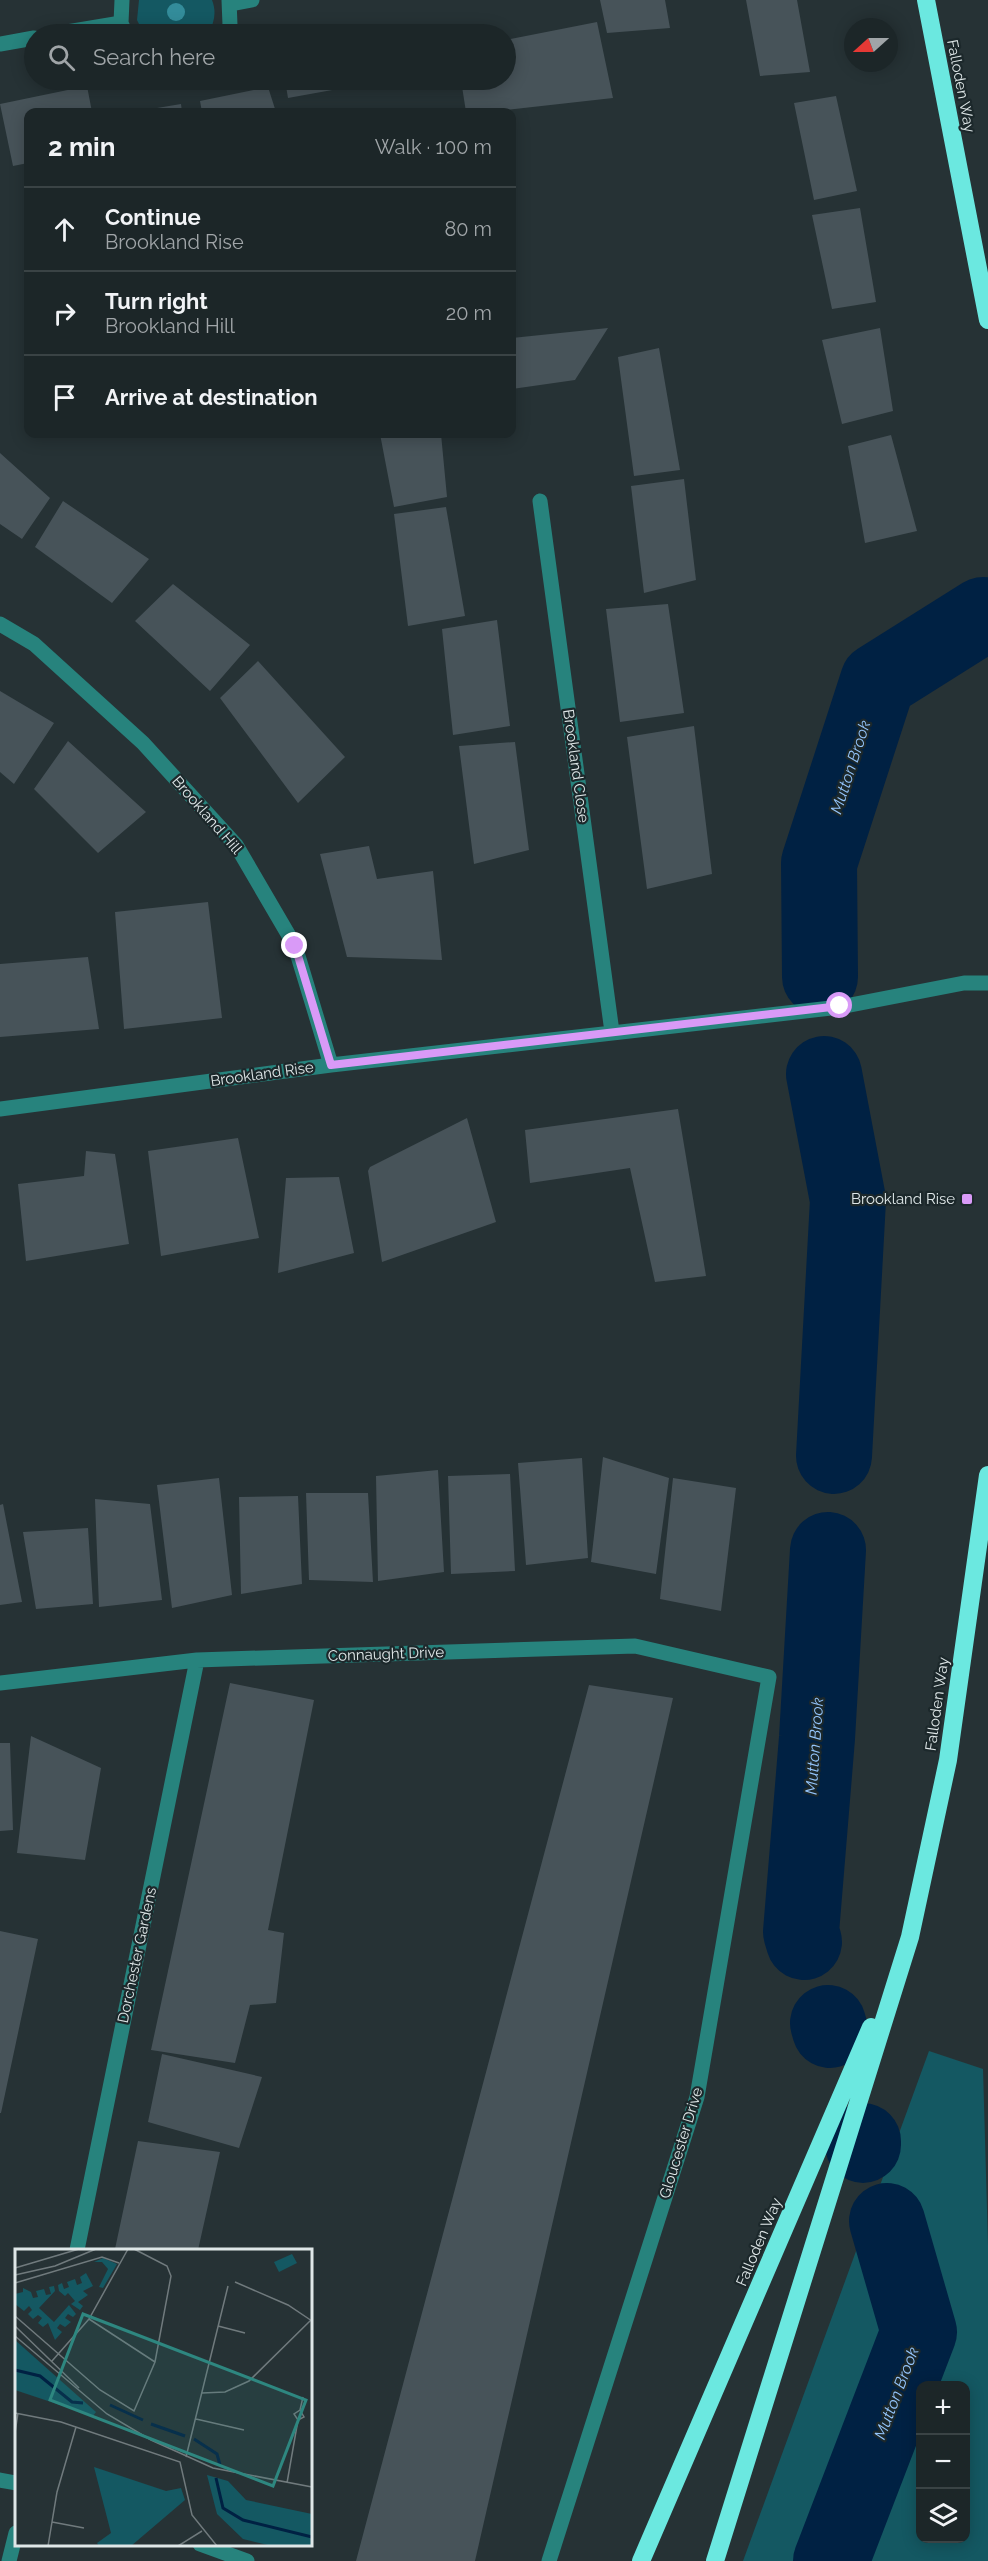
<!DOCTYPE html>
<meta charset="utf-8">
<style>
:root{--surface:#1c2628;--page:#293234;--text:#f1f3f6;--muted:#a0a5a8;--line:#3a4345}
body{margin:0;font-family:Raleway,sans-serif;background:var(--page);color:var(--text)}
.controls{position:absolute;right:18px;bottom:18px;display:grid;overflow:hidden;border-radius:12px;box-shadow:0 3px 15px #0003}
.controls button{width:54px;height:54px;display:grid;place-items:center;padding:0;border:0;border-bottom:2px solid var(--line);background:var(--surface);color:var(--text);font:30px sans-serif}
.compass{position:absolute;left:844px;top:18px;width:54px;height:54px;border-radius:50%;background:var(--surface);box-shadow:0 3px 15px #0003;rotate:249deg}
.stop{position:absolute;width:18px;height:18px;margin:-14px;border:4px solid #d99af7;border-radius:50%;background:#fff}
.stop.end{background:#d99af7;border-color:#fff;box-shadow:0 2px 6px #0008}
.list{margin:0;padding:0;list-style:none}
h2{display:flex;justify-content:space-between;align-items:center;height:78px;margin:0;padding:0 24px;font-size:26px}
h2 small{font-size:20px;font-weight:400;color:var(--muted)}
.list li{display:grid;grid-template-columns:39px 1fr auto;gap:18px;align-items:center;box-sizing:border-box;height:84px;padding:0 24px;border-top:2px solid var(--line)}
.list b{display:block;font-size:22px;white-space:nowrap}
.list p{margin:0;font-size:20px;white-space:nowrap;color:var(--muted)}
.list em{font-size:20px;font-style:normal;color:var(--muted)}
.icon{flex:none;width:33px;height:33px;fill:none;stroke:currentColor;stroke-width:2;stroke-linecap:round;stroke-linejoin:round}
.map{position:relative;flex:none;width:988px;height:2561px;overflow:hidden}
.search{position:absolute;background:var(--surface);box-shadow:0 3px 15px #0003;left:24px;top:24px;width:492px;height:66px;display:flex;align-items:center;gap:15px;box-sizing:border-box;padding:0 21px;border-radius:33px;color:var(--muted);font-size:22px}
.panel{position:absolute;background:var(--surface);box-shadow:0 3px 15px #0003;left:24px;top:108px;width:492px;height:330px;border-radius:12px}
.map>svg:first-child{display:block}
</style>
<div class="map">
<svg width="988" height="2561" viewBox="0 0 988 2561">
<rect width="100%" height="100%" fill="#263235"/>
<path fill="#145862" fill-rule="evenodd" d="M139 0H212C217 13 214 23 208 34H144L137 20Z
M929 2051 983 2069 988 2245V2561H743ZM920 2386H966V2538H920Z"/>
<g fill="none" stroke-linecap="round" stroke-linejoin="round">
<path stroke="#002143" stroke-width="76" d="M820 977 819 863 878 681 983 615
M824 1074 848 1200 834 1456
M804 1942 801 1932 817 1738 828 1550
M828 2023 830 2030
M863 2141V2145
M831 2561 919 2332 887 2221"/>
</g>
<path fill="#475359" d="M600 0H665L670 28 607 33Z
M746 0H797L810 72 760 76Z
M597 22 613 98 487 112H466L461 80H506V40Z
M444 24 446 34H378L377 32Z
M285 80H381L382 81 288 98Z
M87 86 92 112H28V163L13 166 0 104Z
M268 87 276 112H202L200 101Z
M836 96 857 191 814 200 794 103Z
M181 104 182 112H139V111Z
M860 208 876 302 832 309 812 215Z
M608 328 575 380 512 389V338Z
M880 328 893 411 842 424 822 340Z
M659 348 680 470 634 476 618 357Z
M380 434H441L447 497 394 507Z
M891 435 917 531 865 543 848 446Z
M0 453 50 498 22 539 0 524Z
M684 479 696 580 644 593 631 486Z
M63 501 149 559 112 603 35 547Z
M446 507 465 616 408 626 394 514Z
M173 584 250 645 210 691 135 621Z
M668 604 684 713 620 722 606 609Z
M497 620 510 726 453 735 442 629Z
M258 661 345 757 298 803 220 698Z
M0 691 54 723 14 784 0 772Z
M694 726 712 874 647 889 627 737Z
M68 741 146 812 98 853 34 789Z
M515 742 529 850 474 864 459 746Z
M369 846 377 879 433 871 442 960 347 957 320 854Z
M208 902 222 1018 124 1029 115 912Z
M88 957 99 1029 0 1037V964Z
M678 1109 706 1276 655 1282 630 1168 530 1183 525 1130Z
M467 1118 496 1222 382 1262 368 1171 370 1167Z
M238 1138 259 1238 161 1256 148 1151Z
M86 1151 115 1154 129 1244 26 1261 18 1184 84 1176Z
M339 1177 354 1253 278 1273 286 1178Z
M603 1457 669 1478 656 1574 591 1562Z
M582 1458 588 1558 526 1565 518 1463Z
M438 1470 444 1572 378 1581 376 1476Z
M510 1474 515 1571 451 1574 448 1476Z
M219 1478 232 1595 172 1608 157 1485Z
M673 1478 736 1488 721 1611 660 1599Z
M306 1493H368L373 1582 309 1580Z
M298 1496 302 1584 241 1594 239 1497Z
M95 1499 150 1504 162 1600 99 1607Z
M3 1504 22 1602 0 1605V1505Z
M88 1528 93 1604 36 1609 23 1532Z
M230 1683 314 1700 268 1930 284 1933 276 2003 250 2005 235 2063 151 2050Z
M589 1685 673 1698 475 2561H356Z
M31 1736 101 1768 85 1860 17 1853Z
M0 1743H10L13 1830 0 1831Z
M0 1931 38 1939 1 2113H0Z
M162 2054 262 2077 239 2148 148 2122Z
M138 2141 220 2152 198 2250 115 2249Z"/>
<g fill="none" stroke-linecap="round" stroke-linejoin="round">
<path stroke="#27837d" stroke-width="15" d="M122 0 121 23 126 34
M231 4 252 0
M55 34 121 23
M226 34 230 25 229 0
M0 44 34 38
M540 501 612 1032
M0 624 34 644 143 743 236 845 295 946 331 1065
M0 1109 331 1065 840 1007 964 983H988
M0 1683 197 1660 635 1646 769 1677 697 2097 549 2561
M77 2250 197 1660
M0 2480 16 2483
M200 2544 247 2561
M9 2561 16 2533"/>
<path stroke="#6be8e0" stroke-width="18" d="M926 0 988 320
M641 2561 871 2027
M715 2561 910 1937 948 1760 988 1475"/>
</g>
<circle fill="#338c9a" cx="176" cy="12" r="9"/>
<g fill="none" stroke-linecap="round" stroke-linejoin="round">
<path stroke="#d99af7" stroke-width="8" d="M295 946 331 1065 840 1006"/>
</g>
<rect fill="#d99af7" stroke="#1c282b" stroke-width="2" x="961" y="1193" width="12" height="12" rx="3"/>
<g text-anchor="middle" stroke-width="4.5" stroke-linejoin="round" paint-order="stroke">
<g font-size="15" fill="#dfe7e8" stroke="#1c282b">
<text transform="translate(961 86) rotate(79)" y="5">Falloden Way</text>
<text transform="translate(576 766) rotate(82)" y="5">Brookland Close</text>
<text transform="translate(207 815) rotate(49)" y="5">Brookland Hill</text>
<text transform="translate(262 1074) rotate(-8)" y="5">Brookland Rise</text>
<text transform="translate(386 1654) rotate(-2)" y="5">Connaught Drive</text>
<text transform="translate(937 1704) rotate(-82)" y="5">Falloden Way</text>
<text transform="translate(137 1955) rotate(-78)" y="5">Dorchester Gardens</text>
<text transform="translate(681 2143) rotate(-73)" y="5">Gloucester Drive</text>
<text transform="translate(759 2242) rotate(-67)" y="5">Falloden Way</text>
</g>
<g font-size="15" fill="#dfe7e8" stroke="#1c282b" text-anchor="end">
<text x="955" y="1204">Brookland Rise</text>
</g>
<g font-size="16" font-style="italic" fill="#94c5fc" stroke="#1c282b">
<text transform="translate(850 767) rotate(-72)" y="6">Mutton Brook</text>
<text transform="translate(814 1746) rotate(-86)" y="6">Mutton Brook</text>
<text transform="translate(896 2393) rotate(-69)" y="6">Mutton Brook</text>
</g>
</g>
<g transform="translate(15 2249)">
<rect width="297" height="297" fill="#263235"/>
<path d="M277 5 282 14 264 23 259 13ZM88 9 102 15 88 39 84 38 93 20 87 13H79ZM71 24 78 37 68 42 73 46 63 53 68 57 65 61 56 55 60 52 53 44 50 47 44 42 43 36 47 34 49 40 54 38 52 33 60 30 62 36 67 34 65 28ZM39 37 40 42 24 59 39 73 54 56 61 65 58 68 53 65 50 69 56 73 50 78 45 75 42 79 47 83 40 91 33 74 28 78 23 74 27 69 23 66 18 70 13 65 17 61 14 57 9 62 0 55V45L8 43V39L16 43 18 49 23 48 21 42 29 40 31 46 36 45 34 38ZM0 91 81 163 78 167 0 141ZM79 218 151 242 166 239 170 251 116 297H84L82 294 96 284ZM192 226 213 232 231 251 297 265V297H257L228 290 202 265Z" fill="#145862"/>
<path fill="none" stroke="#002143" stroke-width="3" d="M0 121 25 127 57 153 68 154M95 156 128 171M136 175 170 187M179 190 202 205 205 216M201 229 208 259 228 271 297 288"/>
<path fill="none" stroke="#707a7d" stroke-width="1.5" d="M0 19 64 0M0 26 40 17 81 0M220 33 273 56 297 72M0 34 87 8 104 14M0 67 85 141 119 162 140 113 156 27 152 17 119 0M74 70 140 113M0 77 64 139M203 77 230 84M0 87 92 165 136 191 198 219 297 238M37 112 74 70 113 0M187 144 210 143 234 132 296 71M285 161 289 168 283 171 279 165 285 161 288 148M0 164 46 173 165 213 177 266 202 297M181 170 229 181M0 184 3 164M171 208 213 37M272 234 283 171M37 273 69 279M33 297 42 243 61 178M163 297 187 282"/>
<path fill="#2e8780" fill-opacity="0.15" stroke="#2e8780" stroke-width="3" d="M68 65 291 151 258 237 35 151Z"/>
<rect width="297" height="297" fill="none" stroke="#dfe7e8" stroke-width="3"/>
</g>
</svg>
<div class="controls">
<button>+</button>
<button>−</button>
<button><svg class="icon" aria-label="layers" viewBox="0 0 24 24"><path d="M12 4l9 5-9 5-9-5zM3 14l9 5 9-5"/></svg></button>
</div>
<svg class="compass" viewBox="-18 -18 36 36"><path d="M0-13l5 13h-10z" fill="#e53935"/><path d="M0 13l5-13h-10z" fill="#a0a5a8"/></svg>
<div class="stop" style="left:840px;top:1006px"></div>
<div class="stop end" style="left:295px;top:946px"></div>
<div class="search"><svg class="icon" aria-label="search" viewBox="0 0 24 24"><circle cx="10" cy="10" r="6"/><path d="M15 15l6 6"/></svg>Search here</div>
<section class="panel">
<h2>2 min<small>Walk · 100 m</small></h2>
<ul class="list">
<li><svg class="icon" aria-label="ahead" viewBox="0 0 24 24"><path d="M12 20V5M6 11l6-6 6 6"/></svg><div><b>Continue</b><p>Brookland Rise</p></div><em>80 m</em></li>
<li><svg class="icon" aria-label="right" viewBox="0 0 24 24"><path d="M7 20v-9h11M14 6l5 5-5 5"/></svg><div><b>Turn right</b><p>Brookland Hill</p></div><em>20 m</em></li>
<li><svg class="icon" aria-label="arrive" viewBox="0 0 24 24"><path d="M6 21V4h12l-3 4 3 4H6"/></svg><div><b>Arrive at destination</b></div></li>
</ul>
</section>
</div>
